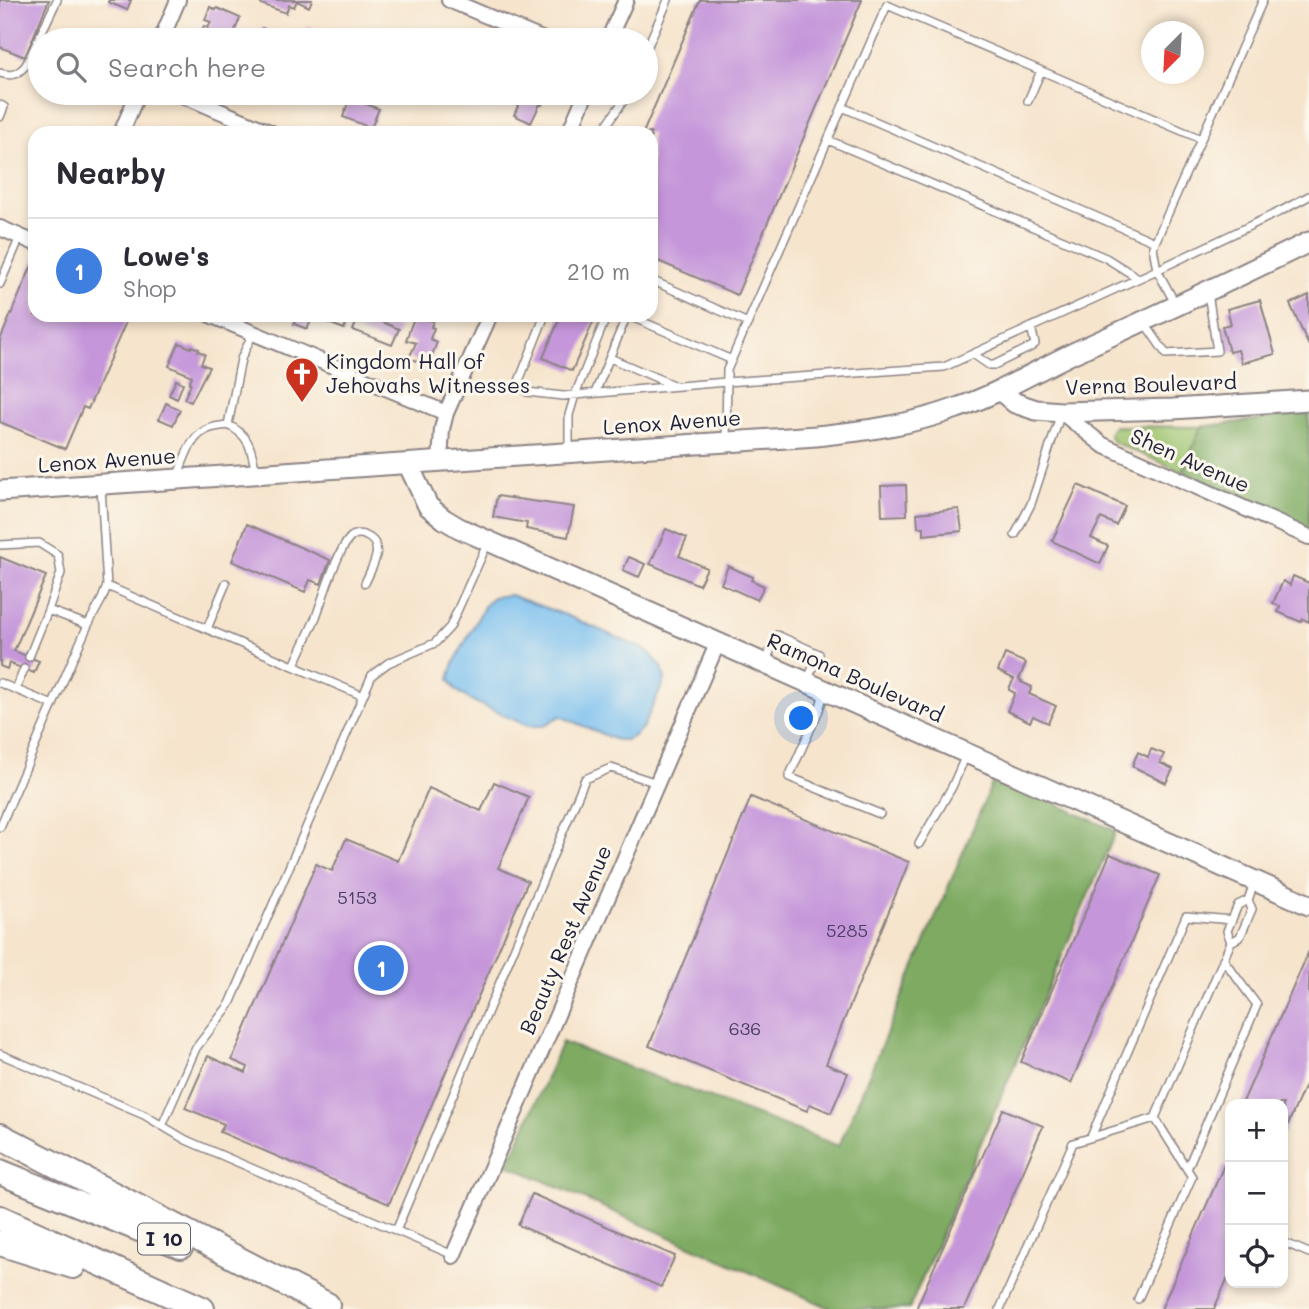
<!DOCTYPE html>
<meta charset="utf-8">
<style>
:root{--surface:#fff;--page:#f7f7f7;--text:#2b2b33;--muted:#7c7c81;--line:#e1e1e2;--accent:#c8321e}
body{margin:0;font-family:Mali,sans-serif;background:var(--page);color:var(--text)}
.controls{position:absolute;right:21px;bottom:21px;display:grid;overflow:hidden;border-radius:14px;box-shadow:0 4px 10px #0003}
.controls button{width:63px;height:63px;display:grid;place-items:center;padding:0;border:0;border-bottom:2px solid var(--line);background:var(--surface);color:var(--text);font:35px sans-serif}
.compass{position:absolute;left:1141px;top:21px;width:63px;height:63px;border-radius:50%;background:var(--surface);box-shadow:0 4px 10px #0003;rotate:204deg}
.you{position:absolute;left:802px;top:719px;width:24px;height:24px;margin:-18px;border:5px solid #fff;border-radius:50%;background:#1a73e8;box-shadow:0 0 0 10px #1a73e833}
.badge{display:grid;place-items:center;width:46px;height:46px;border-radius:50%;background:var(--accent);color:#fff;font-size:23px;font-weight:700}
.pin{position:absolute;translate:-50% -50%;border:4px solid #fff;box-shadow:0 2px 7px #0006}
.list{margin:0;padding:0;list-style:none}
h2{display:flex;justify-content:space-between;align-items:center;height:91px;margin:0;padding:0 28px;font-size:30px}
h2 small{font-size:23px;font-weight:400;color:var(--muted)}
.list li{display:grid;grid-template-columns:46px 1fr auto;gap:21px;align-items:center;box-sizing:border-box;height:105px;padding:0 28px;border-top:2px solid var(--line)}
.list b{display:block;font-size:26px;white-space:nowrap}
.list p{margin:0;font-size:23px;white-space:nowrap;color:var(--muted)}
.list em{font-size:23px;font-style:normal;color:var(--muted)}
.icon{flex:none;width:38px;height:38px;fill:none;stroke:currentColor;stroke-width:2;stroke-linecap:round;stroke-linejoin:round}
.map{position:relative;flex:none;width:1309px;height:1309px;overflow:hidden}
.search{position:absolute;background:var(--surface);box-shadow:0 4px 10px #0003;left:28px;top:28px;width:630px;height:77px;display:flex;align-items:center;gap:18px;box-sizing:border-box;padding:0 24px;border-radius:38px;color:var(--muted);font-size:26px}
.panel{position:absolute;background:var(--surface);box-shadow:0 4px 10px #0003;left:28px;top:126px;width:630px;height:196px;border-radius:21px}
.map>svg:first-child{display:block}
</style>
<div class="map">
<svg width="1309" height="1309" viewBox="0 0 1309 1309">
<rect width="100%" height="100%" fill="#fbf7ec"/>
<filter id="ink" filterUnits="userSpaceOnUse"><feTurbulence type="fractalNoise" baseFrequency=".0143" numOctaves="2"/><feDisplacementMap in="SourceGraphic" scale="14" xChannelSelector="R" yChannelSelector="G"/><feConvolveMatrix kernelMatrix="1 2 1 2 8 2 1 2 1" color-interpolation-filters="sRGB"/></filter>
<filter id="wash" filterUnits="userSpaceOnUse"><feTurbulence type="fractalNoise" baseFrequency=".00686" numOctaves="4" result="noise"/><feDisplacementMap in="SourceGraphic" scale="28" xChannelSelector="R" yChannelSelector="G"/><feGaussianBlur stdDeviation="1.57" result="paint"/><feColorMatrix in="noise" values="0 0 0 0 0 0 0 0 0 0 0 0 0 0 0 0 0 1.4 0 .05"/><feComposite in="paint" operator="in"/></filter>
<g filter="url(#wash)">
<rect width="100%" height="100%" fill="#f6e4cc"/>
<path fill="#9ec46f" stroke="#607355" stroke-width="2" d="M1114 426 1201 427 1183 472 1113 442 1109 434Z"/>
<path fill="#7eaa62" stroke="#50664e" stroke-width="2" d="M1309 413V531L1183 472 1201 427Z
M995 776 1116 831 909 1309H832L508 1165 562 1042 839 1146Z"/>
<path fill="#77beef" stroke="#4c7095" stroke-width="2" d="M510 595 568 616 648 651 662 667 665 680 643 727 634 736 626 740H616L560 716 543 726H528L470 700 456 690 449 679 454 663 485 605 493 597Z"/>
<g id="blocks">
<path fill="#c596da" d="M0 0H49L25 57 0 47Z
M109 0H131L127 10 108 2Z
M263 0H312L309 7 297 1 294 7 289 5 286 13 261 4Z
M700 0H862L737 295 651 258V133H643Z
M210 7 216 10 217 8 240 18 232 38 237 40H198L204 26 208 28 211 22 205 20Z
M308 27 319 31 316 40 303 38Z
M262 28 283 37 282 40H266L267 38 259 35Z
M524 93H547L542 105 540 104 531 123 514 115Z
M350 98 379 109 371 128 343 117Z
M35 258V315H129L88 409 83 407 65 449 0 422V340Z
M1309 295V346L1290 304Z
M1260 300 1275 354 1242 363 1238 350 1229 352 1222 326 1231 324 1227 309Z
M298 315H350L344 329 313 317 307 329 294 324Z
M360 315H382L380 321 399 329 392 345 353 330Z
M415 315 433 321 431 327 434 328 430 339 437 342 428 366 409 358 416 343 406 340Z
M561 315H582L594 320 572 371 543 358Z
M179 343 191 348 192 346 199 349 198 351 205 354 201 364 209 367 191 402 184 399 191 384 189 383 192 376 169 366Z
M176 380 183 383 177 399 169 395Z
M166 403 180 410 173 425 159 419Z
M906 485 907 515 882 516 881 486Z
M1078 485 1125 506 1116 525 1101 518 1091 538 1108 546 1100 564 1052 541Z
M497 496 574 507 568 537 526 529 527 523 493 517Z
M959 509 962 531 924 535V527H918L917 513Z
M247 524 330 560 321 584 310 580 305 592 232 561Z
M666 529 687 538 679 556 707 568 699 585 650 564Z
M0 557 46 576 14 651 39 661 34 673 9 663 7 669 0 666Z
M629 557 645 564 639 577 623 570Z
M728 566 753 577 751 580 764 586 757 600 721 584Z
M1293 576 1309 583V622L1303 619 1301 622 1278 612 1280 606 1273 603 1283 581 1290 585Z
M1005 654 1026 663 1019 679 1022 681 1021 682 1032 687 1029 694 1056 706 1048 723 1033 716 1030 722 1007 711 1015 693 1009 690V688L1014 679 998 671Z
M1151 749 1164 754 1160 763 1173 769 1166 783 1132 766 1138 752 1148 757Z
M494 782 529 797 498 868 528 881 389 1204 220 1132 224 1124 185 1108 208 1056 246 1073 248 1067 232 1060 316 864 332 871 346 839 398 861 429 788 481 811Z
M751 797 909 862 826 1064 848 1073 831 1113 810 1104 807 1111 649 1046Z
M1110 854 1160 875 1071 1083 1021 1062Z
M1309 951V1076L1283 1136V1104H1242Z
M1003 1109 1043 1126 964 1309H916Z
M1224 1165 1230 1168V1273L1214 1309H1161Z
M532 1194 675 1256 661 1287 518 1225Z"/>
</g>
</g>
<g filter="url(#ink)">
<use href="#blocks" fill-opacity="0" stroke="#8c8384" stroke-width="2"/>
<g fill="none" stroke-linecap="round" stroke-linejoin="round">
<g stroke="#8c8384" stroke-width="10">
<path id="lane" d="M646 50 668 0
M0 73C13 77 18 74 26 65L57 0
M1028 101 1041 71
M0 105 4 107 0 117
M842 107 1155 242
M601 133 624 100 627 93
M828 140 1106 258 1138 278
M651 280 748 323
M0 284 20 237
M1176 305 1157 270 1153 247 1263 0
M545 315 519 381 527 392 563 396 726 382 944 367 1157 270 1281 211 1309 196
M627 315 732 360
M1144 322 1166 354 1217 351 1208 293
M973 354 989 365H994L1031 347 1035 344 1031 327
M610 358 673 385
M595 393 627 315
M228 425C251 436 251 450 256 473
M726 441 727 370 887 5 1201 139
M569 450V415L575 395 607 315
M177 478C184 460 190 434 211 428 217 426 223 426 228 425L241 359 253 333
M1015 535 1031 504 1061 413
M0 545 39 543 58 555 61 573 48 610 88 625
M107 586 363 696
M207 629 226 583
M29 657 48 610
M766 661 777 635 819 654 807 681
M294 666C301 650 309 633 316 617 323 598 337 550 351 537 355 534 361 533 366 536 387 545 371 569 365 583
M0 683 53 705
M16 689 24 669
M825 690 819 710 789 777 880 814
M0 827 71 663 88 625 102 599 107 586 101 487
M919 844 952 787 967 753
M1248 900 1252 909 1240 937 1231 942 1227 931 1238 905 1248 900 1255 881
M0 1054 144 1115 186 1140 453 1255
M162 1126 196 1048 230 1004 372 675 388 663 435 643 450 627 488 542
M1091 1137 1186 916 1232 920
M1187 1169 1257 1005 1223 959
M396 1231 585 779 611 768 657 783
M1283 1242 1309 1253
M1138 1299 1192 1177 1155 1118
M1000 1309 1073 1143 1155 1118 1231 942"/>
</g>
<g stroke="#8c8384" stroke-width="18">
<path id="street" d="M449 0 544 40
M161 40 178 0
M608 40 626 0
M177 93 272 133
M121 133 138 93
M569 133 586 93
M0 228 35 243
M210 315 446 413
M1061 412 1103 445 1309 537
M440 462 442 429 446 413 490 315
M453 1256 718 642"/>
</g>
<g stroke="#8c8384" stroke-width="23">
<path id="secondary" d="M1000 390 1015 403 1036 410 1061 412 1173 409 1309 400
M408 464 428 506 444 519 459 528 1309 905
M0 491 816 436C864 431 911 425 957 408 1001 393 1040 368 1082 349 1158 315 1234 279 1309 242"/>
</g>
<g stroke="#8c8384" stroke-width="28">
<path id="highway" d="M0 1136 327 1305
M0 1172 181 1246
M0 1218 202 1309
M0 1243 73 1266"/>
</g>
<use href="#lane" stroke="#fff" stroke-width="7"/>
<use href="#street" stroke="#fff" stroke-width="14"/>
<use href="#secondary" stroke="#fff" stroke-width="19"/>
<use href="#highway" stroke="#fff" stroke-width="24"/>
</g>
</g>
<defs>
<g id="church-pin" transform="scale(1.75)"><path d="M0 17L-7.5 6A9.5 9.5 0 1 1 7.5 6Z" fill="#c8321e" stroke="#fbf7ec"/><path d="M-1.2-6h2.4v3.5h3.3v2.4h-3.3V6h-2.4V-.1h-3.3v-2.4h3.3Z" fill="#fff"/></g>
</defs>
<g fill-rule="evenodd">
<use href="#church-pin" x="302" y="374"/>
</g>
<g text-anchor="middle" stroke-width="6" stroke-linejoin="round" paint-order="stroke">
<g font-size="18" fill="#4b3f63">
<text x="357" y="904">5153</text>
<text x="847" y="937">5285</text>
<text x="745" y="1035">636</text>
</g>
<rect fill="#fbf7ec" stroke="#636270" stroke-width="2" x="138" y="1223.5" width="52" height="31" rx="5"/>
<g font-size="19" font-weight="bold" fill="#22223b">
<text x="164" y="1246">I 10</text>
</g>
<g font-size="21" fill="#22223b" stroke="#fbf7ec" text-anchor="start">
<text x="326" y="369">Kingdom Hall of<tspan x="326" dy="24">Jehovahs Witnesses</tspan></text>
</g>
<g font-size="21" fill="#22223b" stroke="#fbf7ec">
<text transform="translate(1151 385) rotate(-2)" y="7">Verna Boulevard</text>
<text transform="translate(672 423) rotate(-4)" y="7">Lenox Avenue</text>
<text transform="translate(107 461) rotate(-4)" y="7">Lenox Avenue</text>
<text transform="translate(1190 461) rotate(24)" y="7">Shen Avenue</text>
<text transform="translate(855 678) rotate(24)" y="7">Ramona Boulevard</text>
<text transform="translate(566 940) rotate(-67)" y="7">Beauty Rest Avenue</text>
</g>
</g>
</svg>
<div class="controls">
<button>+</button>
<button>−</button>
<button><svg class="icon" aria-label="locate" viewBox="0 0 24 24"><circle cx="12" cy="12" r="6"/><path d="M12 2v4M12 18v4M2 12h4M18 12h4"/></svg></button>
</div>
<svg class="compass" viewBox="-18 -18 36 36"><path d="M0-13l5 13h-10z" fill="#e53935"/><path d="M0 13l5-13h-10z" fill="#7c7c81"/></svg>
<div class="you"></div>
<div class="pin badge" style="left:381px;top:968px;background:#3f7fe0">1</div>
<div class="search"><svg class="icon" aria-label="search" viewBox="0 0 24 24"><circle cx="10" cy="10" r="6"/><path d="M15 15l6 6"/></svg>Search here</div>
<section class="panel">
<h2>Nearby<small></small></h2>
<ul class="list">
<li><span class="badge" style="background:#3f7fe0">1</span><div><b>Lowe's</b><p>Shop</p></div><em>210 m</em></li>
</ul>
</section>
</div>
